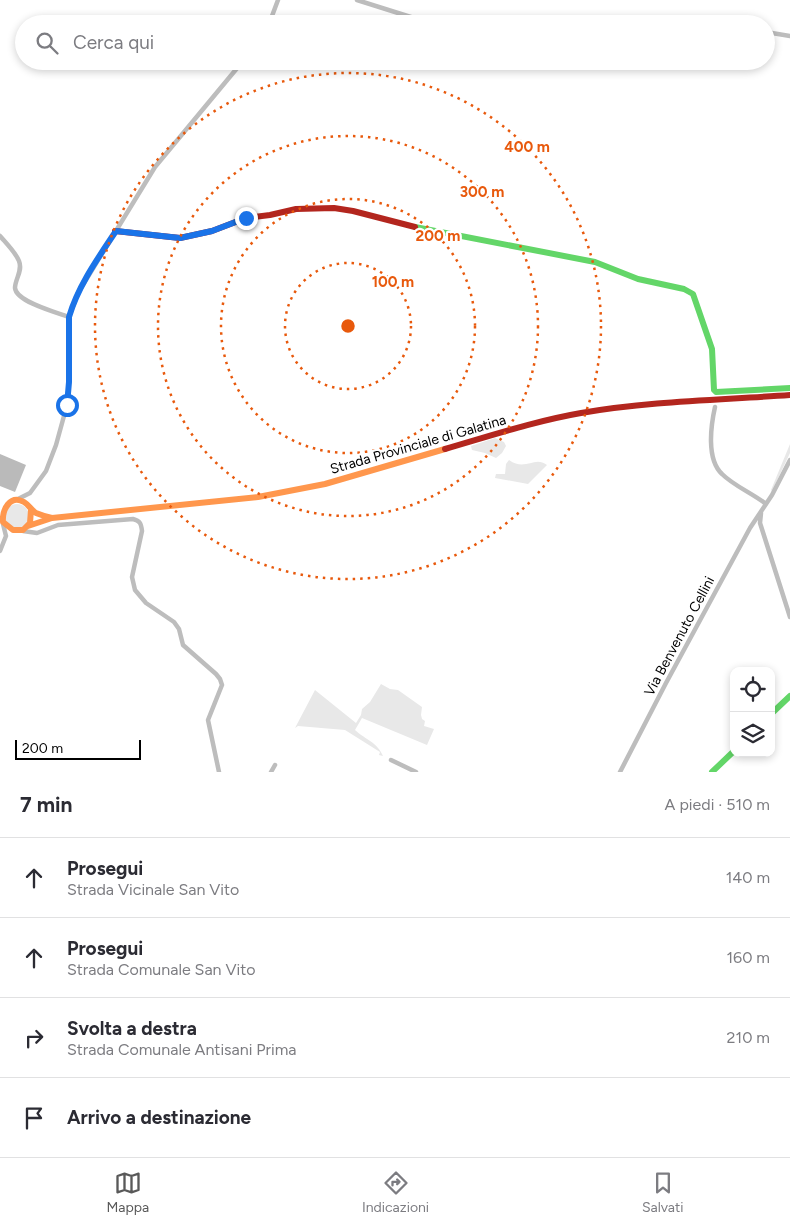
<!DOCTYPE html>
<html lang="it">
<meta charset="utf-8">
<style>
:root{--surface:#fff;--page:#f7f7f7;--text:#2b2b33;--muted:#7c7c81;--line:#e1e1e2;--accent:#595959}
body{margin:0;font-family:Figtree,sans-serif;background:var(--page);color:var(--text)}
.controls{position:absolute;right:15px;bottom:15px;display:grid;overflow:hidden;border-radius:10px;box-shadow:0 2px 8px #0003}
.controls button{width:45px;height:45px;display:grid;place-items:center;padding:0;border:0;border-bottom:1px solid var(--line);background:var(--surface);color:var(--text);font:25px sans-serif}
.scale{position:absolute;left:15px;bottom:12px;width:126px;box-sizing:border-box;padding-left:5px;border:2px solid #000;border-top:0;font-size:14px;line-height:18px;white-space:nowrap;color:#000;-webkit-text-stroke:4px #fff;paint-order:stroke}
.stop{position:absolute;width:15px;height:15px;margin:-11px;border:4px solid #1a73e8;border-radius:50%;background:#fff}
.stop.end{background:#1a73e8;border-color:#fff;box-shadow:0 1px 5px #0008}
.list{margin:0;padding:0;list-style:none}
h2{display:flex;justify-content:space-between;align-items:center;height:65px;margin:0;padding:0 20px;font-size:21px}
h2 small{font-size:16px;font-weight:400;color:var(--muted)}
.list li{display:grid;grid-template-columns:32px 1fr auto;gap:15px;align-items:center;box-sizing:border-box;height:80px;padding:0 20px;border-top:1px solid var(--line)}
.list b{display:block;font-size:19px;white-space:nowrap}
.list p{margin:0;font-size:16px;white-space:nowrap;color:var(--muted)}
.list em{font-size:16px;font-style:normal;color:var(--muted)}
.icon{flex:none;width:28px;height:28px;fill:none;stroke:currentColor;stroke-width:2;stroke-linecap:round;stroke-linejoin:round}
.map{position:relative;flex:none;width:790px;height:772px;overflow:hidden}
.search{position:absolute;background:var(--surface);box-shadow:0 2px 8px #0003;left:15px;right:15px;top:15px;height:55px;display:flex;align-items:center;gap:12px;box-sizing:border-box;padding:0 18px;border-radius:28px;color:var(--muted);font-size:19px}
.sheet{height:385px;background:var(--surface)}
nav{display:flex;justify-content:space-around;align-items:center;box-sizing:border-box;height:70px;border-top:1px solid var(--line);background:var(--surface);font-size:14px;color:var(--muted)}
nav a{display:grid;justify-items:center;gap:2px}
nav .on{color:var(--accent)}
.map>svg:first-child{display:block}
</style>
<div class="map">
<svg width="790" height="772" viewBox="0 0 790 772">
<rect width="100%" height="100%" fill="#fff"/>
<path fill="#e8e8e8" d="M495 438 504 442 506 446 502 453 496 458 485 453 472 450 471 446Z
M790 444V453L772 491 771 490Z
M509 460C526 472 534 455 547 465L528 484 495 478 496 474H505L506 464Z
M5 516a12 12 0 1 1 24 0a12 12 0 1 1-24 0Z
M381 684 390 689 398 690 422 707 421 715 422 719 425 721 424 726 434 729 427 745 362 718 355 730C366 740 377 742 383 756L379 755 380 752 345 730 298 726 295 728 315 690 356 723 361 715 362 709 370 702Z"/>
<path fill="#bababa" d="M0 454 26 465 15 492 0 486Z"/>
<g fill="none" stroke-linecap="round" stroke-linejoin="round">
<path stroke="#bdbdbd" stroke-width="4.5" d="M357 0 433 24
M269 24 278 0
M766 32 790 36
M0 236C6 243 16 253 19 261 23 271 15 279 15 288 16 302 58 313 69 317
M715 407C711 425 706 459 722 474 734 486 752 493 766 504
M18 499 30 493 46 471 56 445 67 405 69 382V317L78 293 155 167 243 61
M761 513 760 523 790 617
M23 531 37 533 58 525 133 519C140 521 141 523 142 531L132 577 135 590 146 603 174 622 179 629 183 645 216 674 220 679 222 685 208 720 219 772
M0 551 6 536 3 524
M391 760 416 772
M271 772 275 765
M620 772 666 683 750 528 772 495 790 460"/>
<path stroke="#63d668" stroke-width="6" d="M415 227 595 262 638 279 684 289 693 294 712 349 714 390 716 392 790 388
M771 714 790 696
M712 772 734 751"/>
<path stroke="#ff974d" stroke-width="6" d="M31 510 30 523 23 530H13L3 522C2 510 10 494 24 502 29 505 31 510 36 513 41 515 47 517 52 518
M28 526 52 518 258 497 325 484 445 449"/>
<path stroke="#b3261e" stroke-width="6" d="M115 231 180 238 212 231 246 218 270 215 296 209 334 208 353 211 415 227
M445 449C490 436 535 421 581 413 650 401 721 400 790 395"/>
</g>
<g fill="none" stroke-linecap="round" stroke-linejoin="round">
<path stroke="#1a73e8" stroke-width="6" d="M67 405 69 382V317C78 286 98 258 116 231L180 238 212 231 246 218"/>
</g>
<g fill="none" stroke="#e8590c" stroke-width="2.5" stroke-dasharray="2.5 5">
<circle cx="348" cy="326" r="63"/>
<circle cx="348" cy="326" r="127"/>
<circle cx="348" cy="326" r="190"/>
<circle cx="348" cy="326" r="253"/>
</g>
<g text-anchor="middle" stroke-width="4.5" stroke-linejoin="round" paint-order="stroke">
<g font-size="14" fill="#000" stroke="#fff">
<text transform="translate(418 444) rotate(-16)" y="5">Strada Provinciale di Galatina</text>
<text transform="translate(679 636) rotate(-62)" y="5">Via Benvenuto Cellini</text>
</g>
</g>
<circle cx="348" cy="326" r="8" fill="#e8590c" stroke="#fff" stroke-width="2.5"/>
<g font-size="15" text-anchor="middle" font-weight="bold" fill="#e8590c" stroke="#fff" stroke-width="4.5" stroke-linejoin="round" paint-order="stroke">
<text x="527" y="152">400 m</text>
<text x="482" y="197">300 m</text>
<text x="438" y="241">200 m</text>
<text x="393" y="287">100 m</text>
</g>
</svg>
<div class="controls">
<button><svg class="icon" aria-label="locate" viewBox="0 0 24 24"><circle cx="12" cy="12" r="6"/><path d="M12 2v4M12 18v4M2 12h4M18 12h4"/></svg></button>
<button><svg class="icon" aria-label="layers" viewBox="0 0 24 24"><path d="M12 4l9 5-9 5-9-5zM3 14l9 5 9-5"/></svg></button>
</div>
<div class="scale">200 m</div>
<div class="stop" style="left:67px;top:405px"></div>
<div class="stop end" style="left:246px;top:218px"></div>
<div class="search"><svg class="icon" aria-label="search" viewBox="0 0 24 24"><circle cx="10" cy="10" r="6"/><path d="M15 15l6 6"/></svg>Cerca qui</div>
</div>
<section class="sheet">
<h2>7 min<small>A piedi · 510 m</small></h2>
<ul class="list">
<li><svg class="icon" aria-label="ahead" viewBox="0 0 24 24"><path d="M12 20V5M6 11l6-6 6 6"/></svg><div><b>Prosegui</b><p>Strada Vicinale San Vito</p></div><em>140 m</em></li>
<li><svg class="icon" aria-label="ahead" viewBox="0 0 24 24"><path d="M12 20V5M6 11l6-6 6 6"/></svg><div><b>Prosegui</b><p>Strada Comunale San Vito</p></div><em>160 m</em></li>
<li><svg class="icon" aria-label="right" viewBox="0 0 24 24"><path d="M7 20v-9h11M14 6l5 5-5 5"/></svg><div><b>Svolta a destra</b><p>Strada Comunale Antisani Prima</p></div><em>210 m</em></li>
<li><svg class="icon" aria-label="arrive" viewBox="0 0 24 24"><path d="M6 21V4h12l-3 4 3 4H6"/></svg><div><b>Arrivo a destinazione</b></div></li>
</ul>
</section>
<nav>
<a class="on"><svg class="icon" aria-label="map" viewBox="0 0 24 24"><path d="M3 6l6-2 6 2 6-2v14l-6 2-6-2-6 2zM9 4v14M15 6v14"/></svg>Mappa</a>
<a><svg class="icon" aria-label="directions" viewBox="0 0 24 24"><path d="M12 3l9 9-9 9-9-9zM9 14v-3h6M13 9l2 2-2 2"/></svg>Indicazioni</a>
<a><svg class="icon" aria-label="saved" viewBox="0 0 24 24"><path d="M7 4h10v16l-5-4-5 4z"/></svg>Salvati</a>
</nav>
